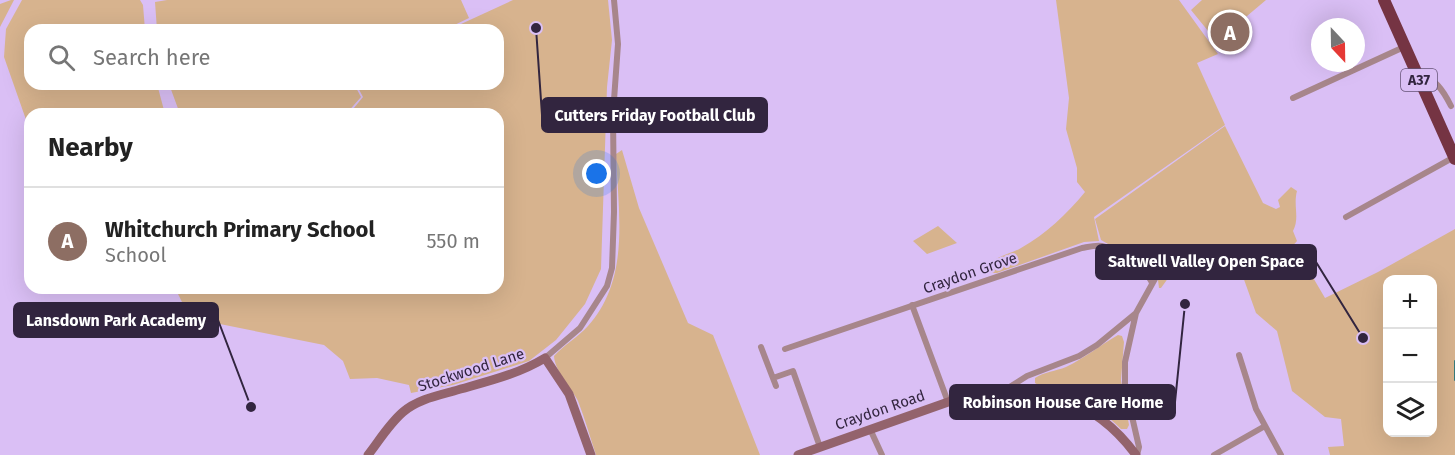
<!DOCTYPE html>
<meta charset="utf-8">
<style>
:root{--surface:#fff;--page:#f2f2f2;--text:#222;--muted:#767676;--line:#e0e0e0;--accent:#2563eb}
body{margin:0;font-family:"Fira Sans",sans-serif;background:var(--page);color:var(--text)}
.controls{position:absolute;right:18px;bottom:18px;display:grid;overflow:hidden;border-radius:12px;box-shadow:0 6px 24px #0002}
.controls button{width:54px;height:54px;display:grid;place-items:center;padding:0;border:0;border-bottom:2px solid var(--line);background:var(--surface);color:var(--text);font:30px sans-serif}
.compass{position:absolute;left:1311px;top:18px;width:54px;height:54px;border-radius:50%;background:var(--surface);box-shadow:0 6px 24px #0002;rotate:158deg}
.you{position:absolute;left:597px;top:174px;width:21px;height:21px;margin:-15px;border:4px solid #fff;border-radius:50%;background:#1a73e8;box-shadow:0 0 0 9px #1a73e833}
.badge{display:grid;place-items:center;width:39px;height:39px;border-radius:50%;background:var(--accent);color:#fff;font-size:20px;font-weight:700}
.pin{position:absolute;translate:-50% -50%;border:3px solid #fff;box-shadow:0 2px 6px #0006}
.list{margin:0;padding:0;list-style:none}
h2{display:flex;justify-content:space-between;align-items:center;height:78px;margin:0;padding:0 24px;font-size:26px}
h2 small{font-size:20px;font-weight:400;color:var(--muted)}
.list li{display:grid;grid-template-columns:39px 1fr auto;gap:18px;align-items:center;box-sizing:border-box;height:108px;padding:0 24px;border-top:2px solid var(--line)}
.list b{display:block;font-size:22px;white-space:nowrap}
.list p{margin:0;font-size:20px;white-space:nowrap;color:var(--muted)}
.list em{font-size:20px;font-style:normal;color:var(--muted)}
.icon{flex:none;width:33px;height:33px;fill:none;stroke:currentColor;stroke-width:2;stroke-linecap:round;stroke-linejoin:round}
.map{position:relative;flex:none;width:1455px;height:455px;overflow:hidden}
.search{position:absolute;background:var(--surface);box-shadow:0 6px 24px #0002;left:24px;top:24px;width:480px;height:66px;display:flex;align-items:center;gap:15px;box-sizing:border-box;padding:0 21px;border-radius:18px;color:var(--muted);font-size:22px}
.panel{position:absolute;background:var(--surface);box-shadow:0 6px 24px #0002;left:24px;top:108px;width:480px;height:186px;border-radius:18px}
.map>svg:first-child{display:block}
</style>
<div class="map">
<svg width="1455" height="455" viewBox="0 0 1455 455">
<rect width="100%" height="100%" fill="#dabff5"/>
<path fill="#d7b38e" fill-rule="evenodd" d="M11 0H14L0 27V4Z
M22 0H140L143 5 145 30H30V84H157L165 114H30V131L4 57 6 29Z
M167 0H461L469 18 444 30H157L155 2Z
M513 0H608L612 40 607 87 601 269 585 304 556 340 529 361 453 385 411 393 409 385 377 378 350 379 343 361 324 345 190 318 175 288H498V114H349L363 97 356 84H498V30H448Z
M1056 0H1179L1218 54 1197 63 1225 125 1094 217 1099 241 1084 242 997 273H990L988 266C999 254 1007 256 1021 248 1047 233 1066 215 1085 192L1077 182V168L1066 129 1069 98Z
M1202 0H1266L1234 27 1245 39 1226 53 1191 10Z
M169 84H354L361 97 346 114H180Z
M1225 126 1263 203 1276 209 1280 207 1278 200 1291 187 1297 191C1293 206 1300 218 1293 231L1297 241 1289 250 1295 268 1308 269 1325 298 1378 272 1455 229V455H1330L1328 447 1344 446 1341 419 1325 417 1292 391 1277 331 1256 313 1242 274 1219 257 1216 259 1192 245 1161 288H1159L1158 280 1129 256 1101 240 1095 219ZM1388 280H1432V432H1388Z
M622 150 639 208 688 323 713 335 760 455H596C590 437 585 419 578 401 571 387 555 372 554 356 564 345 578 337 588 326 631 278 618 212 616 154Z
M938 226 957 243 927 254 913 241Z
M1118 335 1122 336 1124 342 1121 380 1129 425 1127 429H1121C1106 414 1088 401 1068 394 1057 390 1044 390 1035 383V378C1044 372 1056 371 1066 367 1085 358 1100 345 1118 335Z"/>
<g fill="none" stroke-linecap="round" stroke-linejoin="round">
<path stroke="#387a7b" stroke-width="2" d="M1455 361V380"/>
<path stroke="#a7868b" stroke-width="6" d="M1417 73C1435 78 1443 90 1451 106
M1293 98 1404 47
M1346 217 1454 157
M912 305 948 402
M1136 313 1125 362V386L1139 447 1137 455
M761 347 776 386
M785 349 1082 248C1088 247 1095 245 1102 246 1116 248 1147 270 1152 283
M1239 355 1256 409 1281 455
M545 358 580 328 607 286 612 268 614 212 613 114 618 44 614 0
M773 378 793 371 820 447
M1008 388 1027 376 1079 356 1097 345 1136 313 1156 277
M870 429 882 455
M1214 455 1265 426"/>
<path stroke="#93636c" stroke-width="9" d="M368 455C379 441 389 424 403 412 417 400 436 396 454 391 485 382 517 375 545 358L569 394 591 455
M798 455 968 395C1034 378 1096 400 1136 455"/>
<path stroke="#753443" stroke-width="12" d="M1384 0 1455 159"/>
</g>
<g text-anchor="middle" stroke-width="4.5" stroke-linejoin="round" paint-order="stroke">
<rect fill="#dabff5" stroke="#645376" stroke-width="1.5" x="1401" y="69" width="36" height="22" rx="4.5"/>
<g font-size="14" font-weight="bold" fill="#32253f">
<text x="1419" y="85">A37</text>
</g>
<g font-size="15" fill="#32253f" stroke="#dabff5">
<text transform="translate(970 273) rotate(-19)" y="5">Craydon Grove</text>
<text transform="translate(471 370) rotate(-18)" y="5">Stockwood Lane</text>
<text transform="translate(880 410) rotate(-19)" y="5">Craydon Road</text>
</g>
</g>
<path fill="none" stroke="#32253f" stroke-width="2" d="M536 28L542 115M1363 338L1316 262M251 407L218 320M1185 304L1175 402"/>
<g fill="#32253f" stroke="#dabff5" stroke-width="2">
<circle cx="536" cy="28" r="6"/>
<circle cx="1363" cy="338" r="6"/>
<circle cx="251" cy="407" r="6"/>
<circle cx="1185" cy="304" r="6"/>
</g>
<g fill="#32253f" stroke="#32253f" stroke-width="2">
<rect x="542" y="98" width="225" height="34" rx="6"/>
<rect x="1096" y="245" width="220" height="34" rx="6"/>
<rect x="14" y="303" width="204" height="34" rx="6"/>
<rect x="950" y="385" width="225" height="34" rx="6"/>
</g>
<g font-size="16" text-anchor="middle" font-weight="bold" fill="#fff">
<text x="655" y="121">Cutters Friday Football Club</text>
<text x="1206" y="267">Saltwell Valley Open Space</text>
<text x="116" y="326">Lansdown Park Academy</text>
<text x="1063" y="408">Robinson House Care Home</text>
</g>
</svg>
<div class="controls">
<button>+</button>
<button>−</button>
<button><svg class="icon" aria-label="layers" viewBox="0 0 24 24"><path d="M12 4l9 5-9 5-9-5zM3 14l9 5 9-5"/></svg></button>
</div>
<svg class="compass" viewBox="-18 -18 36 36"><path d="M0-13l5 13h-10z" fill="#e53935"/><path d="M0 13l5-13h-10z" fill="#767676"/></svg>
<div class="you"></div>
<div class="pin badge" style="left:1230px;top:32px;background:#8d6e63">A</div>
<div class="search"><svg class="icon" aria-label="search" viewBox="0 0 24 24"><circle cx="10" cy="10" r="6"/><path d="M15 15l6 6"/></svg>Search here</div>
<section class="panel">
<h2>Nearby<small></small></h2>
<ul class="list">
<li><span class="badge" style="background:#8d6e63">A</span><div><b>Whitchurch Primary School</b><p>School</p></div><em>550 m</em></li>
</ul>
</section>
</div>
